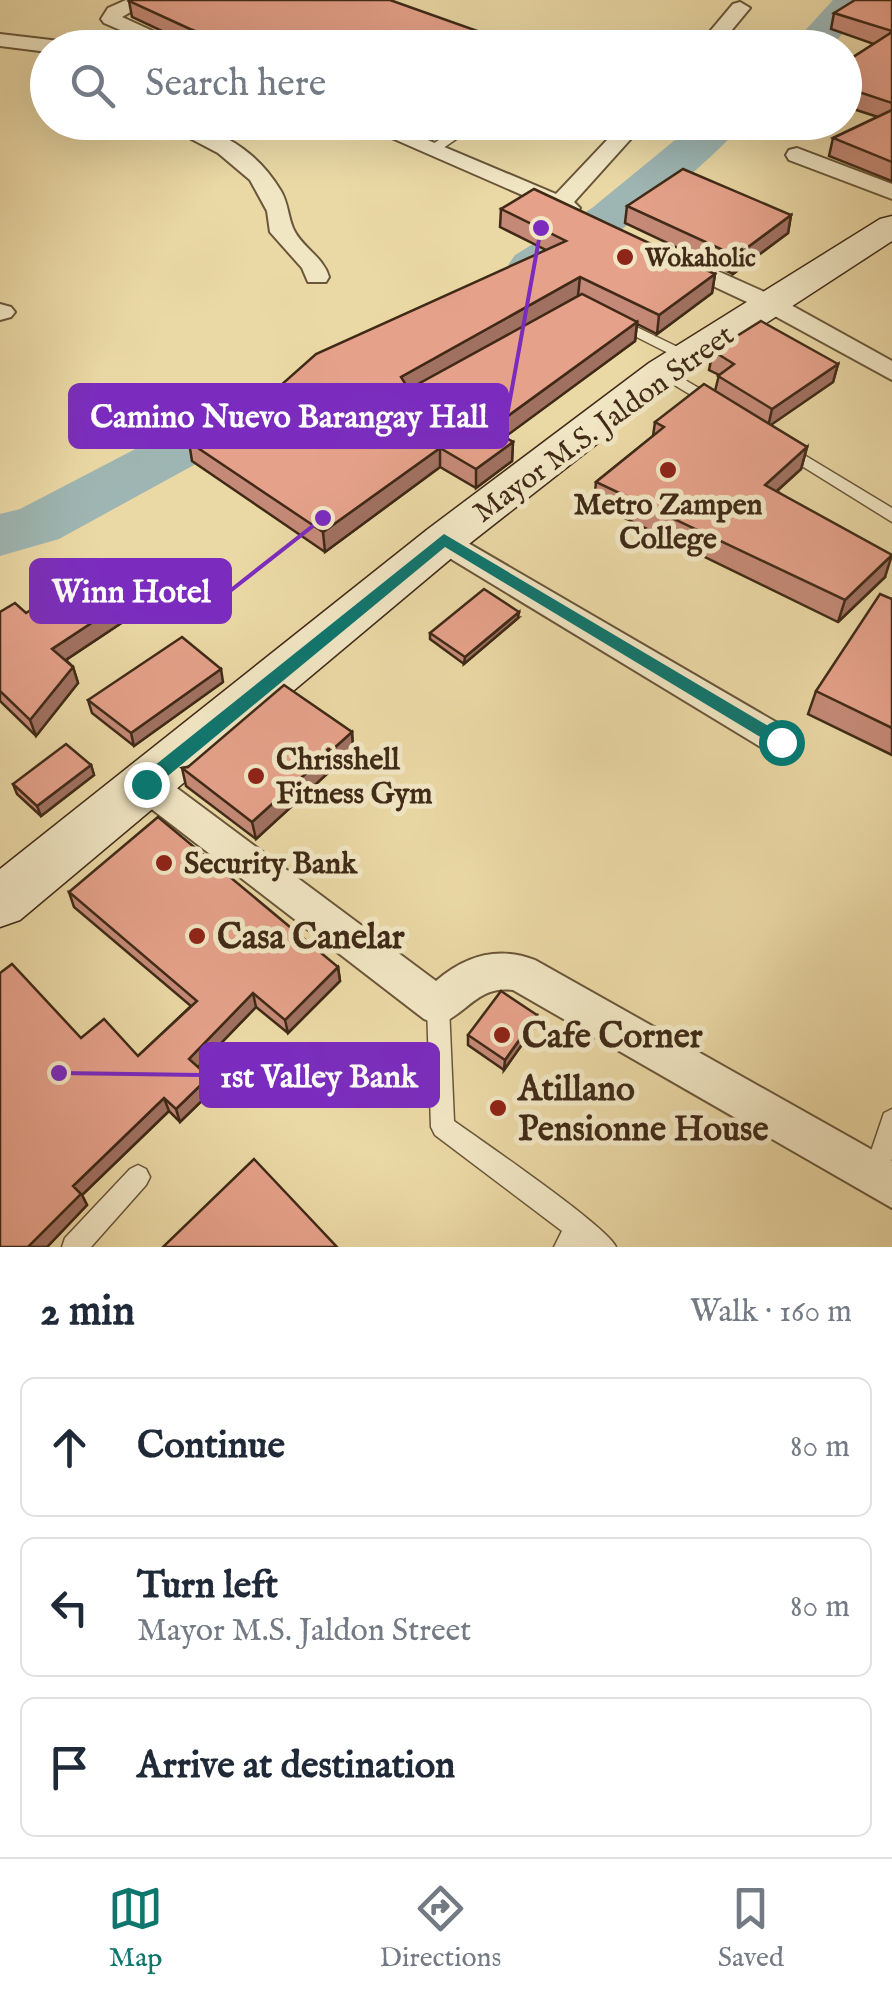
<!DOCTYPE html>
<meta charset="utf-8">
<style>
:root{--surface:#fff;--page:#f6f6f7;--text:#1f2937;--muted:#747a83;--line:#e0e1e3;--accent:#0f766e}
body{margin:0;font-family:"IM FELL English",serif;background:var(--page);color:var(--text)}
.stop{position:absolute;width:30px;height:30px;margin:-22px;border:8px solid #0f766e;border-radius:50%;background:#fff}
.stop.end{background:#0f766e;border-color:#fff;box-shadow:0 2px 10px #0008}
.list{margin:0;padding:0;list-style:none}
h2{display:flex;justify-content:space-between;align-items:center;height:130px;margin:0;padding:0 40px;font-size:42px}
h2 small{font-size:32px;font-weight:400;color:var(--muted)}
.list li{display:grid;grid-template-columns:65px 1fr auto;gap:30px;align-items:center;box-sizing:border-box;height:140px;margin:0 20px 20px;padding:0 20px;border:2px solid var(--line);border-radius:15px}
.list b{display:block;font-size:38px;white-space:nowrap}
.list p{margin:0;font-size:32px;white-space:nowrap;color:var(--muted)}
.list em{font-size:32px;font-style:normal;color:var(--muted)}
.icon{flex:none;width:55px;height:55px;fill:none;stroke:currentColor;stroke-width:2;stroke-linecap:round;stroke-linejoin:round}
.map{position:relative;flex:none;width:892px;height:1247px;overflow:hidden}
.search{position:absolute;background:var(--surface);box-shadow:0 10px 40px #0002;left:30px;right:30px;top:30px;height:110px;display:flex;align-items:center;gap:25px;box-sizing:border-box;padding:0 35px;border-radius:55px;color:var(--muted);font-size:38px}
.sheet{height:610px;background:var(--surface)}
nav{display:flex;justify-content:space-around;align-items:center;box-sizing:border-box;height:140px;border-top:2px solid var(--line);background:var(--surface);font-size:28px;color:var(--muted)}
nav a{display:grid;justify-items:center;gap:5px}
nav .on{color:var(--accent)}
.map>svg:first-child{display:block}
</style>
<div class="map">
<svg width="892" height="1247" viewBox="0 0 892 1247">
<rect width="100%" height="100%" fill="#ead8a5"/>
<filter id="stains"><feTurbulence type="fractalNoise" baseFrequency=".002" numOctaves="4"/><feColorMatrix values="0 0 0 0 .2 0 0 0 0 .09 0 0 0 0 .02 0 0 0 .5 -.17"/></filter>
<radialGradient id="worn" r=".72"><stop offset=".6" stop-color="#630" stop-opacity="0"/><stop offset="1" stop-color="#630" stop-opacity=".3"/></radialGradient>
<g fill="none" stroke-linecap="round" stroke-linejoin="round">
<path fill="#9eb6b3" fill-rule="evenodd" d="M833 0H872L830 48H789Z
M697 122H743C719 158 587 262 546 276 534 280 527 278 515 275L508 265 515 255 592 208Z
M266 386 285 391 293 403 285 415 59 539 0 556V514L20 509 247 391Z"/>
<g stroke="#6a563a" stroke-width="3">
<path id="service" d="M467 122H481L436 153H428V147Z
M616 317 692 354 694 357 692 360H682L611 324 609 321Z
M663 367 719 400 721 403 714 408 709 406 658 375V369Z
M786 444 892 508V522L781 453 778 449 781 445Z
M438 996 446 999 449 1006 454 1121C482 1141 608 1227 616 1247H554L562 1231 435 1135 431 1127 427 1006 430 999Z
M892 1109V1159L883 1183 875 1187 867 1183 863 1175 884 1113Z
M138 1165 146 1169 150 1177 146 1185 91 1247H62L65 1238 130 1169Z"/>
</g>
<g stroke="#6a563a" stroke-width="4">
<path id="minor" d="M126 0H151L122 17 190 48H162L104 23 101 19 108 8Z
M740 2 750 8 717 48H696L733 4Z
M0 34 68 42 78 48H48V52L0 46Z
M159 122C210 122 254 146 281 191 288 203 288 216 293 228 301 247 323 256 329 277L326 282H308L302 268 270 232 267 211 250 180 218 153Z
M355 122H385L556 194 624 122H646L574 202 580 208 576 213 568 215Z
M797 148 892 184V199L789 160 786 155 789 150Z
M675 252 780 299 892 361V380L762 309 666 264 663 259 666 254Z
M0 304 11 307 15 312 11 317 0 320Z
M444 529 793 732 799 742 793 752 781 756 769 752 433 548 429 540 433 532Z
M145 769 158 774 436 981C466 955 498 946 535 960L892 1161V1208L513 990C478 985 467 1014 438 1025L424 1019 132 794 127 784 132 774Z"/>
</g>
<g stroke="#402a17" stroke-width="3">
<path id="secondary" d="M892 216V241L677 381 460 551 20 920 0 927V869L428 529 649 363 880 219Z"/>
</g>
<use href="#service" fill="#f1e6c4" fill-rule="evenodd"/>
<use href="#minor" fill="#f1e6c4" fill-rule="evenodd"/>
<use href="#secondary" fill="#f1e6c4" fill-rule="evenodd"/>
</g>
<path fill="#c58a77" stroke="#402a17" stroke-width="2.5" d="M892 0V181L829 156 833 138 878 117 844 106V63L874 44 831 29 834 13Z
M129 1 525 48H198L132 17Z
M392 122H455L431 138Z
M627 206 791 215 788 233 733 274 625 223Z
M501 209 715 274 712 293 657 334 637 324 635 341 504 437 513 442 512 461 476 488 440 467 325 552 192 461 189 442 253 410 546 250 500 227Z
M713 351 838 364 833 382 770 425 807 447 801 469 777 491 885 577 838 622 594 503 596 482 653 436 655 422 715 391 719 375 709 370Z
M137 593 141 610 66 660 73 667 78 683 36 736 0 701V612L26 613Z
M892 599V755L808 714 816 691Z
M518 618 464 664 430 639V633Z
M223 682 134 746 92 713 88 700Z
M352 732 353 750 256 839 186 786 182 768Z
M91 765 94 775 41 816 17 794 13 784Z
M69 892 338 967 340 981 288 1033 256 1007 198 1067 209 1077 213 1090 180 1122 169 1111 82 1195 87 1205 47 1247H0L81 1038 138 1056 191 1006 74 907Z
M537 1015 535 1026 504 1070 468 1045V1035Z"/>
<path fill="#a07161" stroke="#402a17" stroke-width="2.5" d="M431 122H455L431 138Z
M791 215 788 233 733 274 736 256Z
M715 274 712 293 657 334 659 315Z
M580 277 578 296 401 396V377Z
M637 322 635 341 490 448V429Z
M838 364 833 382 768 427 772 409Z
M513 442 512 461 476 488V469Z
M807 447 801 469 760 506 765 485Z
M440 448V467L325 552 323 532Z
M892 555 885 577 838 622 845 600Z
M137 593 141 610 58 665 52 649Z
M519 612 518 618 464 664 465 657Z
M73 667 78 683 36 736 30 720Z
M221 669 223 682 134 746 131 733Z
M352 732 353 750 256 839 252 822Z
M91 765 94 775 41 816 37 806Z
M338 967 340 981 288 1033 285 1020Z
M253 993 256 1007 193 1072 189 1059Z
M537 1015 535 1026 504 1070 505 1060Z
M209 1077 213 1090 180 1122 176 1109Z
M164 1098 169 1111 82 1195 87 1205 47 1247H28L73 1186Z"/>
<path fill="#e5a18a" stroke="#402a17" stroke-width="2.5" d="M131 0H390L525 48H239L190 29 129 1Z
M855 0H892V31L834 13Z
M892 32V103L844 87V63Z
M892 110V162L833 138Z
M683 169 791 215 736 256 627 206Z
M534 189 715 274 659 315 580 277 401 377 406 385 418 384 582 294 637 322 490 429 513 442 476 469 440 448 323 532 189 442 247 406 253 410 316 354 566 241 501 209Z
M761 321 838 364 772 409 718 376 734 364 713 351Z
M704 384 807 447 765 485 892 555 845 600 596 482 664 427 655 422Z
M102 565 137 593 52 649 73 667 30 720 0 691V612L15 603 26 613Z
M484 589 519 612 465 657 430 633Z
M880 594 892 599V728L816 691Z
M182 637 221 669 131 733 88 700Z
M284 685 352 732 252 822 182 768 188 767Z
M66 744 91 765 37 806 13 784Z
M158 817 338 967 285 1020 253 993 189 1059 209 1077 176 1109 164 1098 73 1186 81 1194 28 1247H0V973L12 964 81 1038 104 1019 138 1056 197 1001 69 892Z
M501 991 537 1015 505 1060 468 1035Z
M254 1159 337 1247H163Z"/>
<path fill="#0f766e" d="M444 534 787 737V746H775L445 547 152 789H139V778Z"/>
<g fill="#8f2418" stroke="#f1e6c4" stroke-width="4">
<circle cx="625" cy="257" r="10"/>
<circle cx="668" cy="470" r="10"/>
<circle cx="256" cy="776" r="10"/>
<circle cx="164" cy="863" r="10"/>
<circle cx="197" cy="936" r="10"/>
<circle cx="502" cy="1035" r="10"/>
<circle cx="498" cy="1108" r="10"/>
</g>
<g text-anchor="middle" stroke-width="10" stroke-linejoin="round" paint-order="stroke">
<g font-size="25" font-weight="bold" fill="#402a17" stroke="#f1e6c4" text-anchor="start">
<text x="645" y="266">Wokaholic</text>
</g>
<g font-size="30" fill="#402a17" stroke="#f1e6c4">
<text transform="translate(603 423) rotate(-36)" y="10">Mayor M.S. Jaldon Street</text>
</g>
<g font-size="30" font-weight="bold" fill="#402a17" stroke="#f1e6c4" text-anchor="start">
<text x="668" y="514" text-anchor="middle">Metro Zampen<tspan x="668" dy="34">College</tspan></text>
<text x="276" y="769">Chrisshell<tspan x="276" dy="34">Fitness Gym</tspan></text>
<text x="184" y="873">Security Bank</text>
</g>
<g font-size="35" font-weight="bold" fill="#402a17" stroke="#f1e6c4" text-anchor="start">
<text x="217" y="948">Casa Canelar</text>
<text x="522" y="1047">Cafe Corner</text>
<text x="518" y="1100">Atillano<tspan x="518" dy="40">Pensionne House</tspan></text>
</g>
</g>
<path fill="none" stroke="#7b2cbf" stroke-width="4" d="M541 228L507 416M323 518L230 591M59 1073L201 1075"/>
<g fill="#7b2cbf" stroke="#f1e6c4" stroke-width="4">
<circle cx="541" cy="228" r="10"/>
<circle cx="323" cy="518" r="10"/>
<circle cx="59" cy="1073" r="10"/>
</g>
<g fill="#7b2cbf" stroke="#7b2cbf" stroke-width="4">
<rect x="70" y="385" width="437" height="62" rx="10"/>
<rect x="31" y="560" width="199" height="62" rx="10"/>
<rect x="201" y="1044" width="237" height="62" rx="10"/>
</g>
<g font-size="32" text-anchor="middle" font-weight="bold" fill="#fff">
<text x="289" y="427">Camino Nuevo Barangay Hall</text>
<text x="131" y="602">Winn Hotel</text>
<text x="319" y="1087">1st Valley Bank</text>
</g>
<rect width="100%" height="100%" filter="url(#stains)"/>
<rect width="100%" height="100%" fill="url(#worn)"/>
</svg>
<div class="stop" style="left:781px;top:742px"></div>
<div class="stop end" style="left:146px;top:784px"></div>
<div class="search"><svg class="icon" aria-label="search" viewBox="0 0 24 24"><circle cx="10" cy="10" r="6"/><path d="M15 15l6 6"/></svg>Search here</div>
</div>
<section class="sheet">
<h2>2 min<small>Walk · 160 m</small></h2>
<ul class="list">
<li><svg class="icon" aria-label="ahead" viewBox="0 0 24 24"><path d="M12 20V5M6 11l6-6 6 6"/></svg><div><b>Continue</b></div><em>80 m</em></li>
<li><svg class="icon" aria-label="left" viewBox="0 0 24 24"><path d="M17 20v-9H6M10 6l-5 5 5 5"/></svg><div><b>Turn left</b><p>Mayor M.S. Jaldon Street</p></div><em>80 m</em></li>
<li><svg class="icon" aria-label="arrive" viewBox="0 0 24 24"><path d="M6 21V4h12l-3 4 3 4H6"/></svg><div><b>Arrive at destination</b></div></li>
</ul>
</section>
<nav>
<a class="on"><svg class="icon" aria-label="map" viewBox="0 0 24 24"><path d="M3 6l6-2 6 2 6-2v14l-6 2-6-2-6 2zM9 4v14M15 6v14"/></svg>Map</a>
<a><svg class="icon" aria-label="directions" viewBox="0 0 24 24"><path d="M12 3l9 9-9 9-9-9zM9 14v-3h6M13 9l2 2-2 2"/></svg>Directions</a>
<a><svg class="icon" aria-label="saved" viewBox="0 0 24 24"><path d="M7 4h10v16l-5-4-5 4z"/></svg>Saved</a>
</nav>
